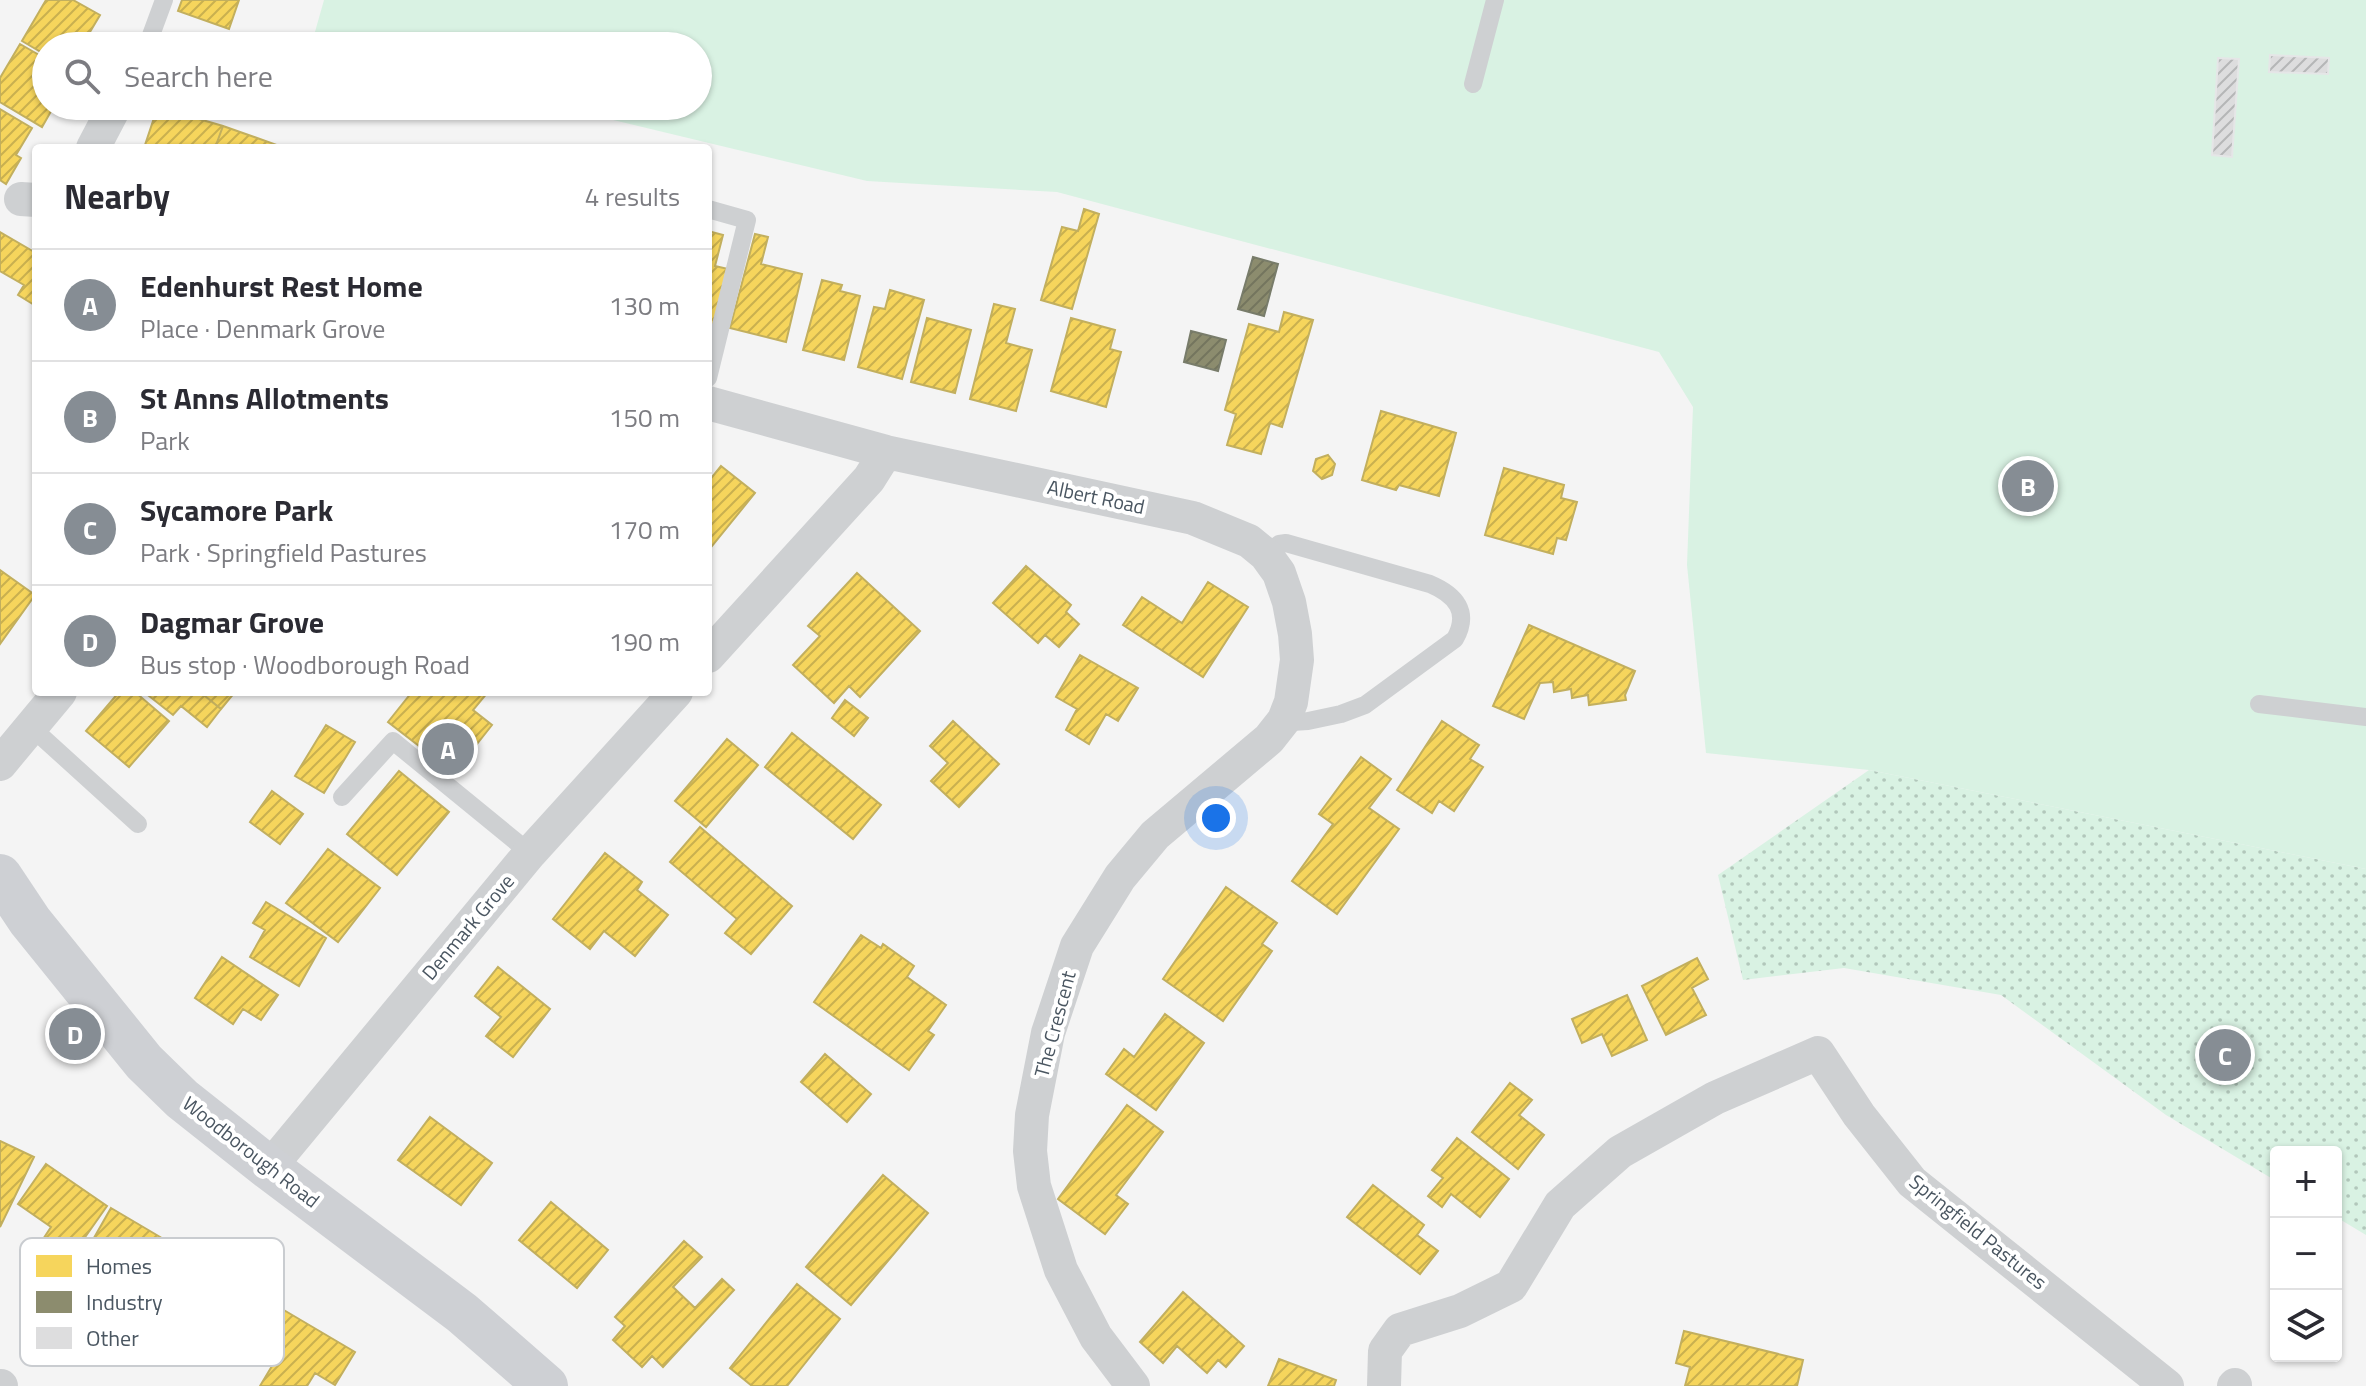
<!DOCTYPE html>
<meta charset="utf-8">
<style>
:root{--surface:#fff;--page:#f7f7f7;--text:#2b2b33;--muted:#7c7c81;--line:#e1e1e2;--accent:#868d94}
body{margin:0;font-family:"Titillium Web",sans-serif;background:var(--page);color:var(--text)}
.controls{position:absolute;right:24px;bottom:24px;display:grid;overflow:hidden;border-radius:8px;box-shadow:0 2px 6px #0004}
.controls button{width:72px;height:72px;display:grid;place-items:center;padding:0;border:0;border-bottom:2px solid var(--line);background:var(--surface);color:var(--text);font:40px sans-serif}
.you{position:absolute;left:1216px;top:818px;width:28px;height:28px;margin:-20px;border:6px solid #fff;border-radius:50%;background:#1a73e8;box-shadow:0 0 0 12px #1a73e833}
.badge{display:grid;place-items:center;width:52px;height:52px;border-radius:50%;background:var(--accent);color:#fff;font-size:26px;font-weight:700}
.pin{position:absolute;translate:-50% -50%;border:4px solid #fff;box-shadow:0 2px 8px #0006}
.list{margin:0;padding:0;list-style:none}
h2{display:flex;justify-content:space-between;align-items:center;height:104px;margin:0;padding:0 32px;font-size:34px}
h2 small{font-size:26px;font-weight:400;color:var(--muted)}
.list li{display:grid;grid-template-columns:52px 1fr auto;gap:24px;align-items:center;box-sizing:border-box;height:112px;padding:0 32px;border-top:2px solid var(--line)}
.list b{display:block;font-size:30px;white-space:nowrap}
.list p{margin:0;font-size:26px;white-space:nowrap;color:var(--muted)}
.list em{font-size:26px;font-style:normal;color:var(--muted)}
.icon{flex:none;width:44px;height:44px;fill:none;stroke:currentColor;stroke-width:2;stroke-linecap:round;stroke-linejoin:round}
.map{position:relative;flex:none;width:2366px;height:1386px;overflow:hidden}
.search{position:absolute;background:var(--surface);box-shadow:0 2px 6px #0004;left:32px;top:32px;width:680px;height:88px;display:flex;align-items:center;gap:20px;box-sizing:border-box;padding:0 28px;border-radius:44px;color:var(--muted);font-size:30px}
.panel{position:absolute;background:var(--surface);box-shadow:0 2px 6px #0004;left:32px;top:144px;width:680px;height:552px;border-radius:8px}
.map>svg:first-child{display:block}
</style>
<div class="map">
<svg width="2366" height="1386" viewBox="0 0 2366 1386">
<defs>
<pattern id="grass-dots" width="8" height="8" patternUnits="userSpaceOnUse" patternTransform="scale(2)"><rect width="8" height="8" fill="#d9f2e3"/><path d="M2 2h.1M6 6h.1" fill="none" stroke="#b2c7bb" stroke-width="1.8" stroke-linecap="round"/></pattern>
<pattern id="homes-hatch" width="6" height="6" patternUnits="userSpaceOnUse" patternTransform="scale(2)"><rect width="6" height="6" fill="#f6d55c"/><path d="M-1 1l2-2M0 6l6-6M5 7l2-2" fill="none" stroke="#c9b04f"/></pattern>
<pattern id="industry-hatch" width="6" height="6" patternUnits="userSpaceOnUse" patternTransform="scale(2)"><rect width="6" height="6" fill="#8c8c6e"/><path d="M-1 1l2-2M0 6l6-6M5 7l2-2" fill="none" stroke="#74755e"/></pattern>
<pattern id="building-hatch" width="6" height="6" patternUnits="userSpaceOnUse" patternTransform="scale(2)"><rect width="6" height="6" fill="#ddddde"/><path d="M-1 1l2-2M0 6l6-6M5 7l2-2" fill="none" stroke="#b5b6b7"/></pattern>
</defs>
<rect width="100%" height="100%" fill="#f4f4f4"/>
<path fill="url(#grass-dots)" d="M1869 770 2366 869V1235L2336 1217V1152H2276V1181L2166 1115 2001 995 1844 968 1743 980 1718 875Z"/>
<path fill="#d9f2e3" d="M324 0H2366V869L1869 770 1706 753 1687 565 1693 407 1659 352 1057 192 867 181 555 106H698V46H311Z"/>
<path fill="url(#homes-hatch)" stroke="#c2af5e" stroke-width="2" d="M46 0H73L100 15 84 42 89 46H46V55L22 41Z
M182 0H239L229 29 178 11Z
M20 44 46 59V106H54L42 127 0 102V78Z
M158 106H203L199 119 223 126 215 148H144Z
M0 109 32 128 16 155 21 158 6 184 0 180Z
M223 126 277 145 276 148H215Z
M1084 209 1099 214 1072 309 1041 300 1062 227 1078 231Z
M708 231 723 235 715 266 728 269 713 327 708 326Z
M0 232 36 253V306L18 295 24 285 0 271Z
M755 234 768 237 761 264 802 274 786 342 730 328Z
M822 280 842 285 840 291 860 296 844 360 803 350Z
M890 290 924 300 902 379 858 367 874 307 885 309Z
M994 304 1015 309 1006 343 1032 350 1016 411 970 399Z
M1284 312 1313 320 1282 427 1270 423 1261 454 1227 445 1236 414 1225 410 1249 324 1279 332Z
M927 318 971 330 955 393 911 382Z
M1071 318 1115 330 1110 349 1121 352 1106 407 1051 391Z
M1381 411 1456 433 1439 496 1399 485 1396 490 1362 480Z
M1328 455 1335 464 1332 475 1322 479 1313 471 1316 459Z
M721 466 755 493 708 551V482Z
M1504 468 1564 485 1561 498 1577 502 1566 540 1557 538 1553 554 1485 535Z
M1026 566 1071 605 1066 612 1079 624 1059 647 1045 635 1038 643 993 603Z
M0 570 35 595 0 644Z
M857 573 920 631 860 697 849 686 834 703 793 665 820 636 808 626Z
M1208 582 1248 607 1203 677 1123 625 1142 597 1182 623Z
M1529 625 1635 671 1625 695 1626 700 1589 705 1588 695 1572 698 1571 689 1554 692 1553 682 1540 683 1524 719 1493 706Z
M1080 655 1138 688 1118 721 1106 714 1089 744 1066 730 1077 709 1056 697Z
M119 692H135L169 721 129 767 86 731Z
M144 692H200L221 709 207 727 181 706 173 715Z
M200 692H235L221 709Z
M412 692H488L473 710 492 725 454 773 388 722Z
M845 700 868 718 854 736 832 718Z
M953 721 999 764 959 807 931 781 948 763 930 746Z
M1442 721 1479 745 1470 759 1483 767 1454 811 1439 801 1432 813 1397 790Z
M326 725 355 742 324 793 295 776Z
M792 733 881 805 853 839 765 767Z
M727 739 758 765 706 827 675 801Z
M1361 757 1391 779 1369 808 1399 829 1337 914 1292 881 1333 824 1319 814Z
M399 771 449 812 397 875 347 834Z
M272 791 303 814 280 844 250 822Z
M700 827 792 906 751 954 725 933 737 919 670 862Z
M328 849 380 888 338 942 286 903Z
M605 853 642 882 637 890 668 915 635 956 604 931 590 949 553 919Z
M1226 887 1277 923 1262 944 1272 951 1223 1021 1163 979Z
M266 902 326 938 299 986 250 957 265 930 253 923Z
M861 935 881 948 883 944 914 966 907 977 946 1005 928 1031 934 1035 909 1070 814 1002Z
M222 957 278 995 261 1020 243 1009 233 1024 195 998Z
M1697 958 1708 979 1692 988 1706 1015 1666 1035 1642 986Z
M498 967 550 1009 513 1057 486 1036 501 1017 475 996Z
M1627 995 1647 1040 1612 1056 1602 1034 1582 1043 1572 1019Z
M1165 1014 1204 1043 1156 1110 1106 1074 1124 1049 1134 1057Z
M825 1054 871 1094 847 1122 801 1082Z
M1510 1083 1532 1100 1519 1115 1544 1135 1518 1169 1472 1132Z
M1127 1105 1163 1132 1116 1195 1128 1204 1105 1234 1058 1199Z
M430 1117 492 1163 461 1205 398 1160Z
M1457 1138 1509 1179 1480 1217 1451 1194 1442 1207 1428 1196 1443 1178 1432 1170Z
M0 1141 34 1157 0 1227Z
M46 1164 107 1206 69 1260 104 1284 81 1319 50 1297 61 1280 30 1259 51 1227 18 1204Z
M883 1175 928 1213 851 1305 806 1267Z
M1373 1185 1424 1225 1417 1235 1438 1251 1420 1274 1347 1217Z
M551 1202 608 1250 577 1288 519 1240Z
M111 1208 172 1244 147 1288 86 1252Z
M684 1241 702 1257 673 1287 695 1308 722 1279 734 1290 663 1367 652 1356 642 1367 613 1340 625 1326 615 1317Z
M797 1284 840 1319 787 1386H752L730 1368Z
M1183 1292 1244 1346 1226 1367 1218 1360 1207 1373 1177 1346 1163 1363 1140 1342Z
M260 1296 355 1352 335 1385 315 1373 307 1386H260L278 1356 238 1332Z
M1684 1331 1803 1360 1797 1386H1685L1690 1367 1676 1363Z
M1279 1359 1336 1380 1334 1386H1268Z"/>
<path fill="url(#industry-hatch)" stroke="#787c6a" stroke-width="2" d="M1253 257 1278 264 1264 316 1238 309Z
M1191 331 1226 340 1218 371 1184 362Z"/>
<path fill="url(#building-hatch)" stroke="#e5e6e7" stroke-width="2" d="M2270 55 2329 58 2328 74 2269 72Z
M2218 58 2239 59 2232 157 2212 155Z"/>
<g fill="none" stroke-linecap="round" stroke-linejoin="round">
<path stroke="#ced0d2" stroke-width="18" d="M147 46 164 0
M1473 84 1495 0
M708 209 747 220 708 378
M1266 555 1279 544 1286 543 1430 584C1456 595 1470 612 1455 639L1365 705 1341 714 1308 721 1292 722 1284 720
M2259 704 2366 717
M31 727 138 824
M342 797 393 741 530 853"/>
<path stroke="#ced0d2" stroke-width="34" d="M93 148 115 106
M21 199 36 200
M708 403 886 452 1193 518 1249 541 1266 555 1279 573 1289 602 1295 634 1297 660 1291 702 1284 720 1269 739 1155 835 1120 877 1077 946 1048 1033 1032 1115 1030 1151 1034 1186 1061 1270 1096 1337 1133 1386
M708 656 869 479 886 452
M0 764 60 692
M269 1168 530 853 676 692
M0 1386H1
M1384 1386 1385 1351 1400 1330 1460 1311 1511 1286 1560 1205 1620 1152 1715 1098 1818 1053 1859 1115 1912 1182 2167 1386
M2234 1386 2235 1385"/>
<path stroke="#ced0d4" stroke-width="44" d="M0 876 30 921 144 1062 182 1099 269 1168 462 1313 546 1386"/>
</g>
<g text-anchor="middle" stroke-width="8" stroke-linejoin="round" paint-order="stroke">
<g font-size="20" fill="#4a5661" stroke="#fff">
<text transform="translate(1096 497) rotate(12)" y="7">Albert Road</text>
<text transform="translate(468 927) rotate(-50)" y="7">Denmark Grove</text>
<text transform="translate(1055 1024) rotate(-75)" y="7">The Crescent</text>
<text transform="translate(251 1152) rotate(38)" y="7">Woodborough Road</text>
<text transform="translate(1978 1232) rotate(39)" y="7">Springfield Pastures</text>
</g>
</g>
<rect x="20" y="1238" width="264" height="128" rx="12" fill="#fff" stroke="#c9ccd0" stroke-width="2"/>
<rect x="36" y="1255" width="36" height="22" fill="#f6d55c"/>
<rect x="36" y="1291" width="36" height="22" fill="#8c8c6e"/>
<rect x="36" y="1327" width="36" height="22" fill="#ddddde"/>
<g font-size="22" fill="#4a5661">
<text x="86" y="1274">Homes</text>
<text x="86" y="1310">Industry</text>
<text x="86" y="1346">Other</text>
</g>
</svg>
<div class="controls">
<button>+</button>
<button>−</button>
<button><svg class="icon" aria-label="layers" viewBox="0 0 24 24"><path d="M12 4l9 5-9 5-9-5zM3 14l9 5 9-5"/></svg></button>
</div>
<div class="you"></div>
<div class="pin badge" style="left:448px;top:749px">A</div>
<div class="pin badge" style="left:2028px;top:486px">B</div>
<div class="pin badge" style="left:2225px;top:1055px">C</div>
<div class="pin badge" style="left:75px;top:1034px">D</div>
<div class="search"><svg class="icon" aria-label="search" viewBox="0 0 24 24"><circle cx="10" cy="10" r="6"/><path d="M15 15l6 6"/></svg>Search here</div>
<section class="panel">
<h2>Nearby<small>4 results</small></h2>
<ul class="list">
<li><span class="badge">A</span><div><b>Edenhurst Rest Home</b><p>Place · Denmark Grove</p></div><em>130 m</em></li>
<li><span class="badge">B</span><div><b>St Anns Allotments</b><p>Park</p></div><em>150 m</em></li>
<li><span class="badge">C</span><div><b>Sycamore Park</b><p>Park · Springfield Pastures</p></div><em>170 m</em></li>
<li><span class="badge">D</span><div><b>Dagmar Grove</b><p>Bus stop · Woodborough Road</p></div><em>190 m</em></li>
</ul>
</section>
</div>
